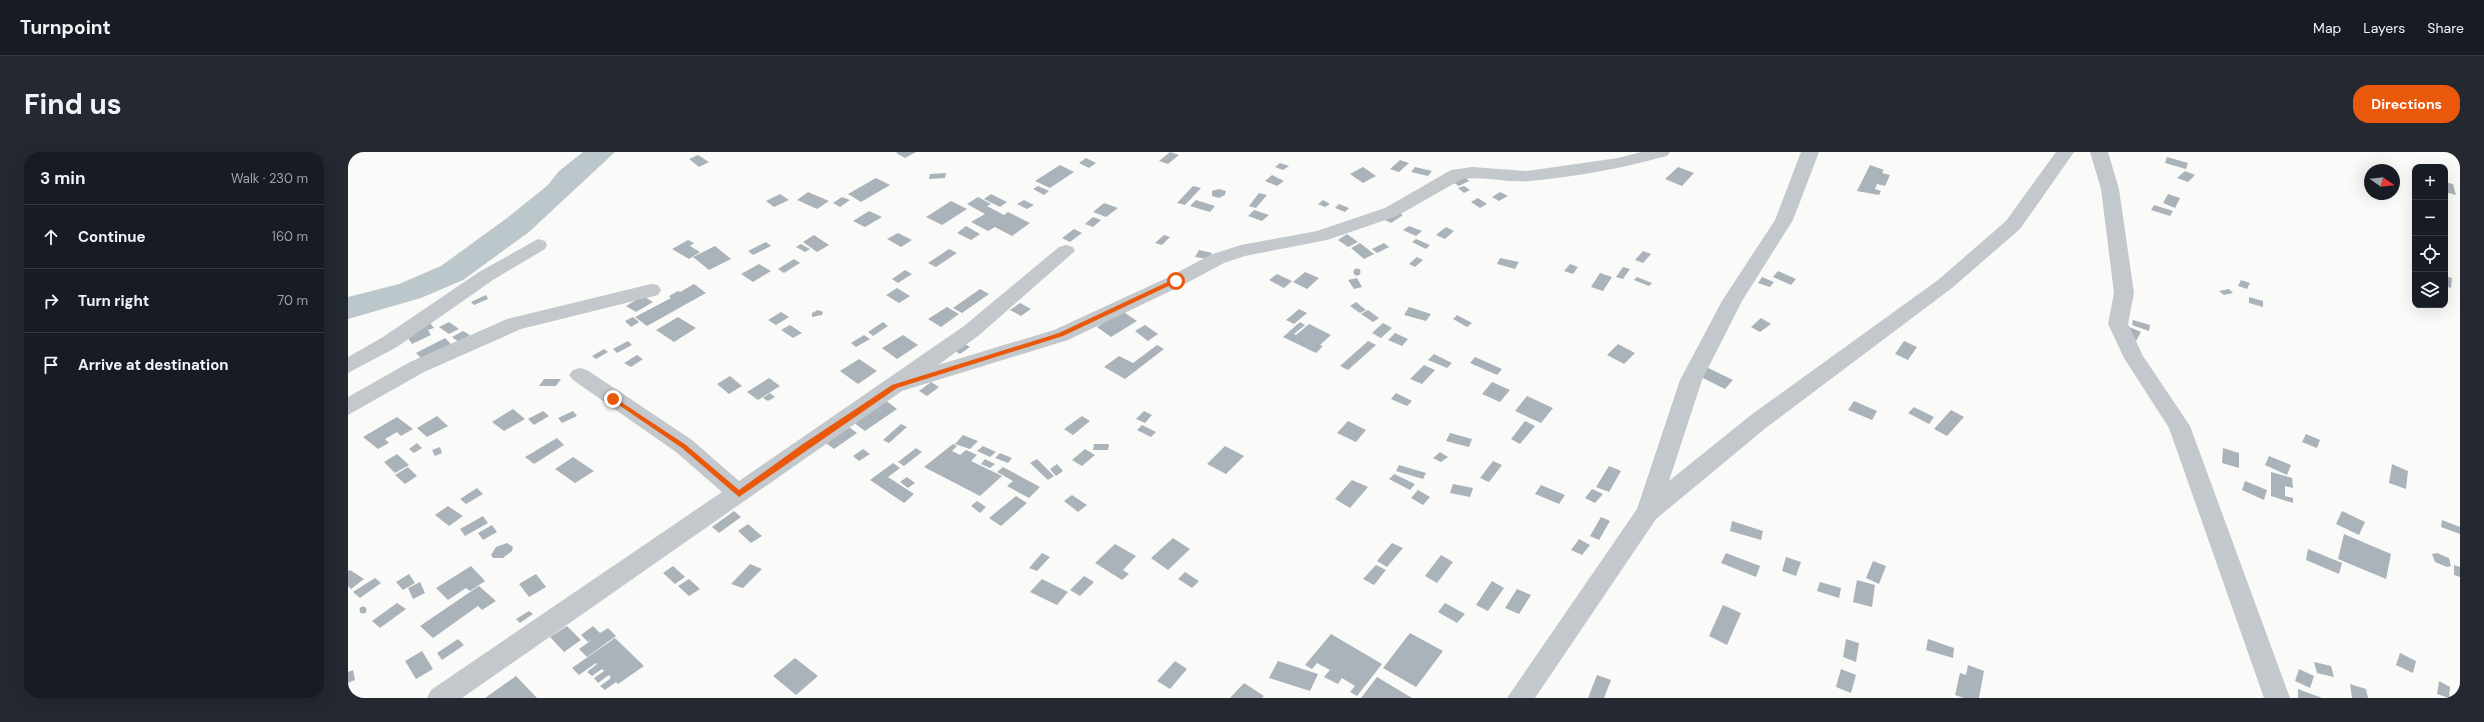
<!DOCTYPE html>
<meta charset="utf-8">
<style>
:root{--surface:#171b24;--page:#242831;--text:#f1f3f6;--muted:#9ea1a6;--line:#363941;--accent:#ea580c}
body{margin:0;font-family:"DM Sans",sans-serif;background:var(--page);color:var(--text)}
.controls{position:absolute;right:12px;top:12px;display:grid;overflow:hidden;border-radius:8px;box-shadow:0 4px 16px #0002}
.controls button{width:36px;height:36px;display:grid;place-items:center;padding:0;border:0;border-bottom:1px solid var(--line);background:var(--surface);color:var(--text);font:20px sans-serif}
.compass{position:absolute;left:2016px;top:12px;width:36px;height:36px;border-radius:50%;background:var(--surface);box-shadow:0 4px 16px #0002;rotate:104deg}
.stop{position:absolute;width:12px;height:12px;margin:-9px;border:3px solid #ea580c;border-radius:50%;background:#fff}
.stop.end{background:#ea580c;border-color:#fff;box-shadow:0 1px 4px #0008}
.list{margin:0;padding:0;list-style:none}
h2{display:flex;justify-content:space-between;align-items:center;height:52px;margin:0;padding:0 16px;font-size:17px}
h2 small{font-size:13px;font-weight:400;color:var(--muted)}
.list li{display:grid;grid-template-columns:26px 1fr auto;gap:12px;align-items:center;box-sizing:border-box;height:64px;padding:0 16px;border-top:1px solid var(--line)}
.list b{display:block;font-size:15px;white-space:nowrap}
.list em{font-size:13px;font-style:normal;color:var(--muted)}
.icon{flex:none;width:22px;height:22px;fill:none;stroke:currentColor;stroke-width:2;stroke-linecap:round;stroke-linejoin:round}
.map{position:relative;flex:none;width:2112px;height:546px;overflow:hidden;border-radius:16px}
header{display:flex;align-items:center;gap:24px;box-sizing:border-box;height:56px;padding:0 20px;background:var(--surface);border-bottom:1px solid var(--line)}
header strong{font-size:19px}
nav{display:flex;gap:22px;margin-inline-start:auto;font-size:14px}
.intro{display:flex;align-items:center;justify-content:space-between;box-sizing:border-box;height:96px;padding:0 24px}
h1{margin:0;font-size:28px}
.button{padding:10px 18px;border-radius:16px;background:var(--accent);color:#fff;font-size:14px;font-weight:700}
main{display:flex;gap:24px;padding:0 24px}
aside{flex:1;background:var(--surface);border-radius:16px;box-shadow:0 4px 16px #0002}
.map>svg:first-child{display:block}
</style>
<header>
<strong>Turnpoint</strong>
<nav><a>Map</a><a>Layers</a><a>Share</a></nav>
</header>
<div class="intro"><h1>Find us</h1><a class="button">Directions</a></div>
<main>
<aside>
<h2>3 min<small>Walk · 230 m</small></h2>
<ul class="list">
<li><svg class="icon" aria-label="ahead" viewBox="0 0 24 24"><path d="M12 20V5M6 11l6-6 6 6"/></svg><div><b>Continue</b></div><em>160 m</em></li>
<li><svg class="icon" aria-label="right" viewBox="0 0 24 24"><path d="M7 20v-9h11M14 6l5 5-5 5"/></svg><div><b>Turn right</b></div><em>70 m</em></li>
<li><svg class="icon" aria-label="arrive" viewBox="0 0 24 24"><path d="M6 21V4h12l-3 4 3 4H6"/></svg><div><b>Arrive at destination</b></div></li>
</ul>
</aside>
<div class="map">
<svg width="2112" height="546" viewBox="0 0 2112 546">
<rect width="100%" height="100%" fill="#fafaf8"/>
<g fill="none" stroke-linecap="round" stroke-linejoin="round">
<path fill="#bbc7cb" fill-rule="evenodd" d="M235 0H267L181 80 115 128 73 146 0 167V145L51 132 93 114 159 66 200 33 211 19Z"/>
</g>
<path fill="#aab3b9" d="M550 0H568L557 6 548 1Z
M822 0 831 3 820 12 811 9Z
M350 3 361 10 351 15 341 7Z
M1819 5 1840 11 1838 17 1817 11Z
M738 6 748 11 741 16 731 11Z
M1052 8 1061 11 1051 20 1042 17Z
M932 11 941 14 935 18 927 15Z
M712 13 726 20 702 36 687 29Z
M1522 13 1536 18 1534 21 1542 23 1537 34 1529 32 1527 37 1533 39 1531 43 1509 39Z
M1015 15 1028 24 1015 31 1002 22Z
M1067 15 1084 19 1080 24 1063 20Z
M1330 15 1346 21 1334 34 1317 27Z
M1837 19 1847 23 1840 30 1829 26Z
M598 21 597 26 581 27 582 22Z
M924 23 936 29 929 34 917 29Z
M1117 25 1121 29 1111 34 1106 31Z
M528 26 542 33 513 50 500 42Z
M2097 30 2105 32 2108 43 2097 40Z
M690 34 701 39 696 43 685 37Z
M845 34 853 36 837 53 829 51Z
M1116 34 1122 38 1116 41 1110 36Z
M871 37 878 39 877 43 871 46 864 44V39Z
M460 40 481 49 469 57 449 48Z
M1152 40 1160 44 1151 49 1144 45Z
M911 41 919 43 908 56 901 54Z
M432 42 441 48 426 55 418 49Z
M643 42 659 50 652 55 636 47Z
M1820 42 1832 46 1827 56 1815 51Z
M494 45 502 48 492 55 485 51Z
M630 45 643 52 639 54 656 63 660 60 682 71 664 84 647 75 640 79 623 70 637 62 619 52Z
M1130 46 1139 52 1132 56 1123 50Z
M676 48 686 53 679 57 669 52Z
M848 48 867 54 862 60 842 54Z
M975 48 982 52 977 55 970 52Z
M603 49 619 57 594 73 578 65Z
M756 51 770 56 758 65 745 60Z
M991 52 1001 56 997 60 987 56Z
M1806 53 1825 59 1822 64 1803 58Z
M906 58 921 63 914 69 900 64Z
M521 59 534 65 517 75 505 69Z
M1049 60 1055 63 1043 71 1037 68Z
M745 65 753 68 745 75 737 72Z
M618 74 632 82 623 88 609 81Z
M1061 74 1074 79 1068 84 1055 78Z
M1098 75 1106 79 1097 87 1088 83Z
M726 77 734 81 722 90 714 86Z
M550 81 564 88 553 95 539 87Z
M999 82 1010 90 1000 95 990 88Z
M466 83 481 93 469 100 455 90Z
M816 83 822 85 814 93 807 91Z
M1068 87 1082 93 1078 97 1064 90Z
M340 88 346 91 342 94 352 100 341 107 324 97Z
M418 90 423 94 405 103 400 99Z
M1012 91 1026 102 1016 107 1003 96Z
M1036 91 1041 95 1029 101 1024 97Z
M453 92 462 97 457 100 448 95Z
M367 94 383 107 361 118 345 105Z
M601 97 609 101 588 115 580 111Z
M851 98 864 101 861 107 847 105Z
M1295 99 1303 102 1295 111 1287 108Z
M1069 105 1075 108 1067 115 1061 112Z
M1152 106 1171 110 1167 117 1149 112Z
M446 107 452 111 436 121 430 117Z
M411 112 423 119 405 130 393 122Z
M1222 112 1230 115 1225 122 1216 119Z
M1275 115 1282 117 1275 127 1268 125Z
M1005.5 120a3.5 3.5 0 1 1 7 0a3.5 3.5 0 1 1-7 0Z
M557 118 564 122 550 131 544 127Z
M1430 119 1448 127 1443 133 1425 125Z
M957 120 971 126 959 137 945 130Z
M1252 121 1264 125 1255 139 1243 135Z
M929 122 944 129 936 136 921 128Z
M2097 124 2104 126 2103 136 2097 134Z
M1289 125 1304 131 1301 134 1286 128Z
M1414 125 1426 130 1422 135 1410 131Z
M1009 126 1014 135 1006 137 1000 128Z
M1893 128 1902 131 1899 137 1890 134Z
M346 132 358 141 299 174 287 165 323 146 321 144 330 139 332 140Z
M549 136 562 144 551 151 538 143Z
M632 137 641 142 614 161 605 156Z
M1881 137 1885 141 1876 143 1871 139Z
M138 143 140 147 126 153 123 150Z
M295 144 305 150 288 160 278 154Z
M1901 145 1915 149V155L1901 151Z
M1008 150 1018 158 1012 161 1002 154Z
M672 151 683 157 673 164 662 158Z
M599 155 611 162 593 175 580 167Z
M1061 155 1083 162 1078 169 1056 163Z
M951 157 959 161 946 172 938 168Z
M470 158 475 160 474 163 464 165V161Z
M1020 158 1031 166 1025 170 1013 162Z
M774 159 789 169 763 185 749 175Z
M433 160 441 165 428 173 420 168Z
M1109 163 1124 171 1119 175 1105 167Z
M285 165 291 170 283 175 277 169Z
M330 165 348 176 326 190 308 178Z
M1413 166 1423 172 1412 180 1403 175Z
M1785 168 1802 173 1801 179 1784 173Z
M101 170 111 177 101 182 91 175Z
M535 170 540 174 525 184 520 180Z
M952 170 957 173 946 182 948 183 961 172 983 183 972 193 975 194 968 201 935 185Z
M82 171 86 176 80 178 83 183 64 192 57 182Z
M1035 171 1044 176 1033 186 1024 181Z
M442 173 454 181 445 186 433 178Z
M797 173 810 182 800 189 787 179Z
M1779 174 1793 180 1788 189Z
M115 179 122 183 111 190 104 185Z
M1047 181 1060 187 1054 194 1040 188Z
M516 183 522 187 508 195 503 191Z
M555 183 570 193 549 207 534 196Z
M97 186 105 194 76 209 68 201Z
M280 189 284 193 269 201 265 197Z
M1020 189 1028 193 1000 218 992 214Z
M1556 189 1569 195 1560 208 1547 202Z
M617 192 622 195 612 202 607 199Z
M1270 192 1287 201 1276 212 1259 203Z
M809 193 816 197 777 227 756 215 771 204 785 211Z
M256 197 260 200 248 207 244 204Z
M1086 202 1104 211 1099 216 1080 208Z
M289 203 295 207 283 215 276 211Z
M1127 205 1154 217 1149 223 1122 211Z
M511 207 529 219 510 232 492 219Z
M1076 213 1087 218 1074 232 1062 227Z
M1358 215 1385 228 1377 237 1351 224Z
M382 224 394 234 381 242 369 232Z
M421 226 432 234 410 248 399 240Z
M196 227H213L208 234H191Z
M583 230 591 235 579 244 571 239Z
M1144 230 1162 238 1152 250 1134 242Z
M422 241 427 245 420 249 415 246Z
M1048 241 1064 249 1059 254 1043 247Z
M1179 244 1205 256 1193 271 1167 259Z
M537 248 549 257 517 279 505 270Z
M1506 249 1529 259 1524 268 1500 258Z
M1566 255 1586 265 1581 272 1560 261Z
M165 257 177 267 156 279 144 270Z
M1603 258 1616 265 1599 284 1586 277Z
M195 259 201 264 186 273 180 267Z
M225 259 229 264 214 271 210 266Z
M796 259 804 263 797 271 788 267Z
M89 264 100 274 79 285 69 276Z
M734 264 742 269 725 283 716 277Z
M49 265 65 277 53 284 49 280 37 287 41 291 30 297 15 285Z
M1000 269 1018 278 1008 290 989 281Z
M1177 269 1187 274 1172 292 1163 287Z
M553 272 559 275 541 291 535 288Z
M794 273 808 280 803 285 789 278Z
M501 275 509 281 486 297 478 291Z
M1102 281 1124 287 1121 295 1098 289Z
M1958 282 1972 288 1969 296 1954 290Z
M615 283 630 289 622 297 607 292Z
M209 286 216 293 186 312 177 305Z
M69 291 74 296 66 301 61 297Z
M605 292 609 294 604 299 612 303 618 298 629 303 623 309 654 324 632 344 576 315Z
M746 292H761L760 298H745Z
M635 294 648 300 642 305 629 299Z
M877 294 896 304 878 322 859 312Z
M92 295 94 301 87 304 84 298Z
M568 296 574 300 556 314 550 310Z
M1875 296 1891 301V316L1874 311Z
M515 297 522 302 511 309 505 304Z
M737 297 747 303 734 314 724 308Z
M1092 300 1100 305 1093 310 1085 306Z
M652 301 664 306 660 311 647 306Z
M49 302 61 313 47 321 36 310Z
M1921 304 1943 313 1939 323 1917 313Z
M225 305 246 319 227 331 207 317Z
M637 307 647 312 642 316 633 312Z
M689 307 706 324 700 328 682 311Z
M1145 309 1154 313 1141 330 1132 326Z
M545 311 552 316 540 325 566 342 556 351 522 328Z
M709 312 715 319 708 324 702 317Z
M2044 312 2060 319 2058 337 2041 331Z
M1051 313 1078 321 1075 327 1048 319Z
M1261 314 1273 319 1261 340 1248 335Z
M60 315 69 324 57 332 47 323Z
M655 315 692 335 681 346 659 334 665 329 649 320Z
M1923 320 1944 326 1945 336 1937 334V344L1945 346V351L1923 344Z
M1046 322 1067 332 1062 338 1041 327Z
M559 325 567 331 560 336 552 330Z
M1004 328 1020 335 1002 356 987 347Z
M1897 329 1919 338 1916 348 1894 338Z
M1105 332 1125 336 1122 345 1102 341Z
M1193 333 1217 343 1211 352 1187 342Z
M129 336 135 342 118 352 112 347Z
M1244 337 1255 342 1247 351 1237 346Z
M1070 338 1082 345 1075 353 1063 346Z
M724 343 739 353 730 360 716 349Z
M668 344 679 351 653 374 641 366Z
M629 349 638 355 632 361 623 354Z
M100 354 115 364 101 374 87 363Z
M386 359 393 365 371 381 364 375Z
M1994 359 2017 370 2011 383 1988 372Z
M135 364 140 371 117 384 112 377Z
M1253 365 1262 369 1251 388 1242 384Z
M2094 368 2112 375V382L2093 375Z
M1384 369 1415 379 1413 388 1382 379Z
M400 372 414 384 403 391 390 379Z
M144 373 149 380 135 388 130 381Z
M1996 382 2043 402 2038 427 1990 407Z
M825 386 842 397 820 418 803 406Z
M1231 387 1242 393 1234 403 1223 398Z
M159 391 165 395 164 399 155 406H145L143 403 148 395Z
M1044 391 1055 396 1039 415 1029 409Z
M767 392 788 404 775 418 781 422 774 428 747 411Z
M1960 397 1994 411 1991 422 1958 408Z
M694 401 702 405 689 419 681 416Z
M1378 401 1412 414 1408 425 1373 411Z
M2089 401 2101 406 2103 414 2099 415 2087 410 2084 402Z
M1093 403 1105 410 1089 431 1077 424Z
M1438 405 1453 410 1448 424 1434 419Z
M1525 409 1538 414 1531 432 1518 426Z
M402 412 414 417 395 436 383 432Z
M1028 413 1038 418 1026 433 1015 427Z
M2106 413 2112 415V425L2106 423Z
M123 414 137 429 122 439 118 436 100 448 88 436Z
M325 414 337 425 327 432 315 421Z
M2 418 16 427 3 437 0 434V419Z
M837 420 851 429 844 436 830 427Z
M61 422 67 431 55 438 48 430Z
M188 422 198 435 181 445 171 432Z
M736 424 746 430 732 444 722 438Z
M27 426 33 431 12 446 5 440Z
M341 427 352 437 341 444 330 434Z
M694 427 720 440 709 453 682 440Z
M1509 428 1527 433 1524 455 1505 450Z
M1144 429 1156 436 1140 459 1128 453Z
M72 430 77 441 65 447 60 436Z
M1472 430 1493 436 1491 446 1469 439Z
M131 434 148 449 134 458 130 454 85 486 72 474Z
M1169 437 1183 443 1171 462 1157 456Z
M49 451 58 457 32 476 24 469Z
M1097 451 1117 462 1109 471 1090 460Z
M1375 453 1393 461 1379 493 1361 484Z
M11.5 458a3.5 3.5 0 1 1 7 0a3.5 3.5 0 1 1-7 0Z
M181 459 185 462 172 471 168 467Z
M219 474 233 488 216 500 202 485Z
M245 474 252 481 260 476 268 484 239 505 231 497 245 487 240 490 233 483Z
M1062 481 1095 499 1068 535 1035 516Z
M983 482 1034 512 1009 544 1002 540 1007 534 994 526 990 532 976 525 982 518 969 511 964 517 957 513Z
M267 486 296 514 270 532 268 530 257 538 252 534 263 526 261 523 250 531 246 526 256 519 254 517 244 524 239 520 249 512 248 511 231 523 224 516Z
M110 487 116 493 94 508 89 501Z
M1498 487 1511 491 1508 510 1495 505Z
M1580 487 1606 496 1605 506 1578 498Z
M74 499 85 517 68 527 57 509Z
M2052 501 2068 509 2065 521 2048 513Z
M447 506 470 524 448 543 425 524Z
M827 509 839 517 822 537 809 529Z
M930 509 970 522 962 539 921 526Z
M1966 510 1983 514 1986 525 1969 521Z
M1620 513 1636 519 1631 546H1616L1607 543 1612 521 1618 523Z
M1493 517 1508 523 1503 541 1488 535Z
M1951 517 1966 524 1962 536 1947 529Z
M5 518 7 528 0 531V520Z
M1249 523 1263 528 1256 546H1240Z
M168 524 189 546H137Z
M1029 525 1064 546H1013Z
M2091 529 2102 535 2101 546 2089 542Z
M896 531 916 544 914 546H882Z
M2002 532 2018 537 2020 546H2004Z
M1950 537 1974 546H1950Z"/>
<g fill="none" stroke-linecap="round" stroke-linejoin="round">
<path fill="#c3c8cc" fill-rule="evenodd" d="M1293 0H1322L1319 4C1274 16 1228 25 1181 29 1158 31 1136 24 1114 27L1049 64 979 88 897 104 876 111 835 133 720 188 554 239 114 546H79L83 538 374 340 328 300 225 228 221 223 225 218 232 216 239 218 344 288 391 329 616 174 711 95 718 93 725 95 727 99 630 184 590 213 706 178 821 125 862 103 893 93 969 79 1037 56 1103 18 1124 15 1179 19 1270 6Z
M1453 0H1471L1445 68 1394 149 1354 228 1321 329 1403 263 1590 128 1658 69 1708 0H1726L1672 77 1604 136 1419 275 1308 367 1187 546H1159L1289 357 1332 228 1374 149 1427 68Z
M1742 0H1760L1771 37 1786 141 1780 172 1795 204 1842 274 1942 546H1916L1821 276 1776 206 1760 172 1766 141 1753 37Z
M190 87 197 89 199 93 197 97 145 128 49 195 0 221V205L35 185 131 120Z
M303 132 310 133 313 138 310 143 173 177 76 220 0 263V245L62 210 159 167Z"/>
</g>
<path fill="#ea580c" d="M826 127 831 129 715 184 549 236 391 345 334 296 262 247 267 246 338 293 391 338 455 292 544 233 711 181Z"/>
</svg>
<div class="controls">
<button>+</button>
<button>−</button>
<button><svg class="icon" aria-label="locate" viewBox="0 0 24 24"><circle cx="12" cy="12" r="6"/><path d="M12 2v4M12 18v4M2 12h4M18 12h4"/></svg></button>
<button><svg class="icon" aria-label="layers" viewBox="0 0 24 24"><path d="M12 4l9 5-9 5-9-5zM3 14l9 5 9-5"/></svg></button>
</div>
<svg class="compass" viewBox="-18 -18 36 36"><path d="M0-13l5 13h-10z" fill="#e53935"/><path d="M0 13l5-13h-10z" fill="#9ea1a6"/></svg>
<div class="stop" style="left:828px;top:129px"></div>
<div class="stop end" style="left:265px;top:247px"></div>
</div>
</main>
